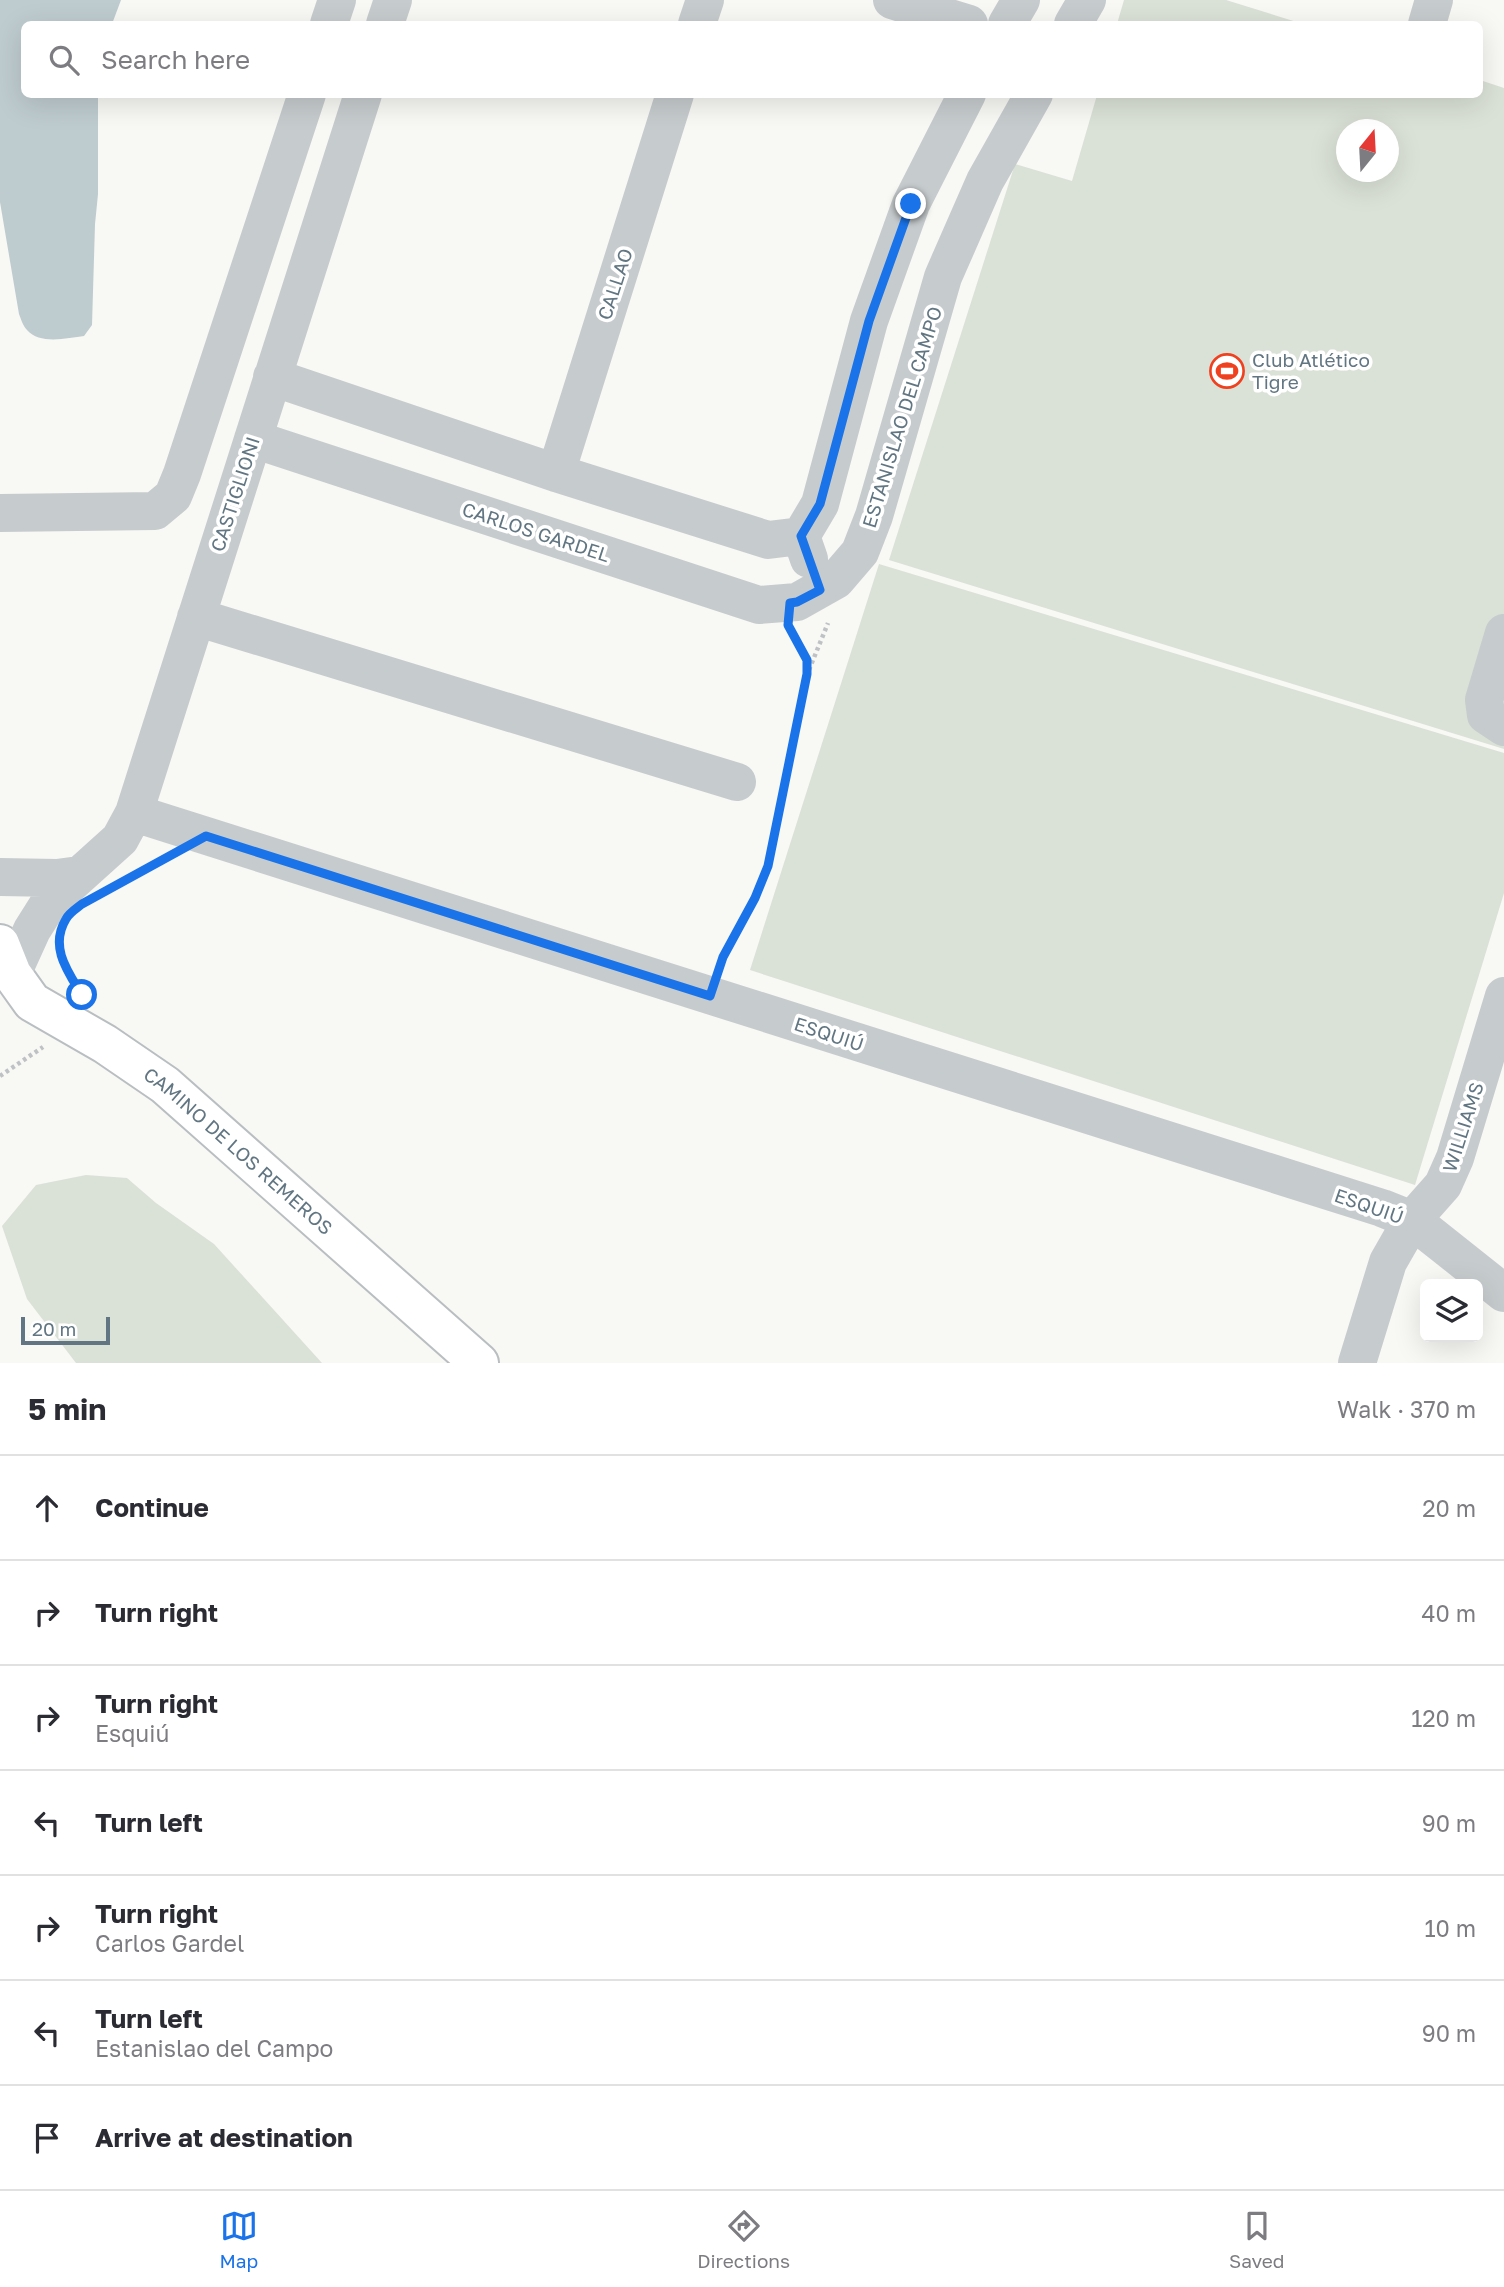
<!DOCTYPE html>
<meta charset="utf-8">
<style>
:root{--surface:#fff;--page:#f2f2f3;--text:#2b2b33;--muted:#7c7c81;--line:#e1e1e2;--accent:#1a73e8}
body{margin:0;font-family:"Golos Text",sans-serif;background:var(--page);color:var(--text)}
.controls{position:absolute;right:21px;bottom:21px;display:grid;overflow:hidden;border-radius:10px;box-shadow:0 7px 28px #0002}
.controls button{width:63px;height:63px;display:grid;place-items:center;padding:0;border:0;border-bottom:2px solid var(--line);background:var(--surface);color:var(--text);font:35px sans-serif}
.compass{position:absolute;left:1336px;top:119px;width:63px;height:63px;border-radius:50%;background:var(--surface);box-shadow:0 7px 28px #0002;rotate:18deg}
.scale{position:absolute;left:21px;bottom:18px;width:89px;box-sizing:border-box;padding-left:7px;border:4px solid #617682;border-top:0;font-size:19px;line-height:24px;white-space:nowrap;color:#617682;-webkit-text-stroke:5px #fff;paint-order:stroke}
.stop{position:absolute;width:21px;height:21px;margin:-16px;border:5px solid #1a73e8;border-radius:50%;background:#fff}
.stop.end{background:#1a73e8;border-color:#fff;box-shadow:0 2px 7px #0008}
.list{margin:0;padding:0;list-style:none}
h2{display:flex;justify-content:space-between;align-items:center;height:91px;margin:0;padding:0 28px;font-size:30px}
h2 small{font-size:23px;font-weight:400;color:var(--muted)}
.list li{display:grid;grid-template-columns:46px 1fr auto;gap:21px;align-items:center;box-sizing:border-box;height:105px;padding:0 28px;border-top:2px solid var(--line)}
.list b{display:block;font-size:26px;white-space:nowrap}
.list p{margin:0;font-size:23px;white-space:nowrap;color:var(--muted)}
.list em{font-size:23px;font-style:normal;color:var(--muted)}
.icon{flex:none;width:38px;height:38px;fill:none;stroke:currentColor;stroke-width:2;stroke-linecap:round;stroke-linejoin:round}
.map{position:relative;flex:none;width:1504px;height:1363px;overflow:hidden}
.search{position:absolute;background:var(--surface);box-shadow:0 7px 28px #0002;left:21px;right:21px;top:21px;height:77px;display:flex;align-items:center;gap:18px;box-sizing:border-box;padding:0 24px;border-radius:10px;color:var(--muted);font-size:26px}
.sheet{height:826px;background:var(--surface)}
nav{display:flex;justify-content:space-around;align-items:center;box-sizing:border-box;height:98px;border-top:2px solid var(--line);background:var(--surface);font-size:19px;color:var(--muted)}
nav a{display:grid;justify-items:center;gap:4px}
nav .on{color:var(--accent)}
.map>svg:first-child{display:block}
</style>
<div class="map">
<svg width="1504" height="1363" viewBox="0 0 1504 1363">
<rect width="100%" height="100%" fill="#f8f8f5"/>
<path fill="#dae1d6" fill-rule="evenodd" d="M1124 0H1226L1303 24H1117Z
M1480 80 1504 88V749L889 560 1015 164 1072 181 1097 95 1480 94ZM1346 130H1388V172H1346Z
M879 564 1504 753V893L1415 1185 750 970Z
M86 1175 127 1178 156 1203 214 1244 322 1363H76L27 1299 2 1226 36 1185Z"/>
<path fill="#becbcf" d="M0 0H121L112 24H24V94L98 95V194L95 224 92 325 84 336C67 338 40 345 27 330 23 326 21 319 19 314L0 202Z"/>
<g fill="none" stroke-linecap="round" stroke-linejoin="round">
<g stroke="#b9bec1" stroke-width="42">
<g id="major">
<path id="s1" d="M0 944 12 974 32 1002 105 1044 165 1085 479 1363"/>
</g>
</g>
<path stroke="#bfc2c4" stroke-width="4.5" stroke-dasharray="3.5 3.5" stroke-linecap="butt" d="M809 670 828 623
M133 876 165 858
M60 951 61 961 77 987
M721 964 755 898 768 865 807 674V660L795 637
M0 1076 43 1047"/>
<path stroke="#c6cbcd" stroke-width="38" d="M892 0 969 24
M329 24 337 0
M385 24 393 0
M697 24 705 0
M1007 24 1021 0
M1073 24 1087 0
M1427 24 1434 0
M272 377 556 473 768 540 801 536
M253 439 759 605 797 602 836 580 860 552 874 516 943 277 985 181 1034 94
M556 473 675 94
M0 513 155 511 173 496 182 474 307 94
M809 559 801 536 820 504 869 321 911 204 967 94
M196 617 737 782
M1504 633 1484 700 1486 715 1504 727
M134 813 1382 1208 1412 1220 1504 1293
M0 877 57 878 79 875
M12 974 32 930 49 903 120 839 134 813 363 94
M1357 1363 1388 1262 1412 1220 1443 1185 1455 1158 1504 996"/>
<use href="#major" stroke="#fff" stroke-width="38"/>
</g>
<g fill="none" stroke-linecap="round" stroke-linejoin="round">
<path stroke="#1a73e8" stroke-width="9" d="M82 995C68 972 49 947 66 919 69 913 77 908 82 904L206 836 710 996 723 957 755 898 768 866 807 674V660L788 625 790 603 797 602 820 590 801 536 820 504 869 321 911 204"/>
</g>
<defs>
<g id="stadium-ring" transform="scale(1.75)"><circle r="9.5" fill="#fff" stroke="#ef411f" stroke-width="1.5"/><path d="M0-5a6.5 5 0 1 0 0 10a6.5 5 0 1 0 0-10ZM-3.5-1.8h7v3.6h-7Z" fill="#ef411f"/></g>
</defs>
<g fill-rule="evenodd">
<use href="#stadium-ring" x="1227" y="371"/>
</g>
<g text-anchor="middle" stroke-width="7" stroke-linejoin="round" paint-order="stroke">
<g font-size="19" fill="#617682" stroke="#fff">
<text transform="translate(615 284) rotate(-72)" y="7">CALLAO</text>
<text transform="translate(902 417) rotate(-73)" y="7">ESTANISLAO DEL CAMPO</text>
<text transform="translate(235 494) rotate(-72)" y="7">CASTIGLIONI</text>
<text transform="translate(536 532) rotate(18)" y="7">CARLOS GARDEL</text>
<text transform="translate(829 1034) rotate(18)" y="7">ESQUIÚ</text>
<text transform="translate(1463 1127) rotate(-72)" y="7">WILLIAMS</text>
<text dy="7" stroke="none"><textPath href="#s1" startOffset="322">CAMINO DE LOS REMEROS</textPath></text>
<text transform="translate(1369 1206) rotate(19)" y="7">ESQUIÚ</text>
</g>
<g font-size="19" fill="#617682" stroke="#fff" text-anchor="start">
<text x="1252" y="367">Club Atlético<tspan x="1252" dy="22">Tigre</tspan></text>
</g>
</g>
</svg>
<div class="controls">
<button><svg class="icon" aria-label="layers" viewBox="0 0 24 24"><path d="M12 4l9 5-9 5-9-5zM3 14l9 5 9-5"/></svg></button>
</div>
<svg class="compass" viewBox="-18 -18 36 36"><path d="M0-13l5 13h-10z" fill="#e53935"/><path d="M0 13l5-13h-10z" fill="#7c7c81"/></svg>
<div class="scale">20 m</div>
<div class="stop" style="left:82px;top:995px"></div>
<div class="stop end" style="left:911px;top:204px"></div>
<div class="search"><svg class="icon" aria-label="search" viewBox="0 0 24 24"><circle cx="10" cy="10" r="6"/><path d="M15 15l6 6"/></svg>Search here</div>
</div>
<section class="sheet">
<h2>5 min<small>Walk · 370 m</small></h2>
<ul class="list">
<li><svg class="icon" aria-label="ahead" viewBox="0 0 24 24"><path d="M12 20V5M6 11l6-6 6 6"/></svg><div><b>Continue</b></div><em>20 m</em></li>
<li><svg class="icon" aria-label="right" viewBox="0 0 24 24"><path d="M7 20v-9h11M14 6l5 5-5 5"/></svg><div><b>Turn right</b></div><em>40 m</em></li>
<li><svg class="icon" aria-label="right" viewBox="0 0 24 24"><path d="M7 20v-9h11M14 6l5 5-5 5"/></svg><div><b>Turn right</b><p>Esquiú</p></div><em>120 m</em></li>
<li><svg class="icon" aria-label="left" viewBox="0 0 24 24"><path d="M17 20v-9H6M10 6l-5 5 5 5"/></svg><div><b>Turn left</b></div><em>90 m</em></li>
<li><svg class="icon" aria-label="right" viewBox="0 0 24 24"><path d="M7 20v-9h11M14 6l5 5-5 5"/></svg><div><b>Turn right</b><p>Carlos Gardel</p></div><em>10 m</em></li>
<li><svg class="icon" aria-label="left" viewBox="0 0 24 24"><path d="M17 20v-9H6M10 6l-5 5 5 5"/></svg><div><b>Turn left</b><p>Estanislao del Campo</p></div><em>90 m</em></li>
<li><svg class="icon" aria-label="arrive" viewBox="0 0 24 24"><path d="M6 21V4h12l-3 4 3 4H6"/></svg><div><b>Arrive at destination</b></div></li>
</ul>
</section>
<nav>
<a class="on"><svg class="icon" aria-label="map" viewBox="0 0 24 24"><path d="M3 6l6-2 6 2 6-2v14l-6 2-6-2-6 2zM9 4v14M15 6v14"/></svg>Map</a>
<a><svg class="icon" aria-label="directions" viewBox="0 0 24 24"><path d="M12 3l9 9-9 9-9-9zM9 14v-3h6M13 9l2 2-2 2"/></svg>Directions</a>
<a><svg class="icon" aria-label="saved" viewBox="0 0 24 24"><path d="M7 4h10v16l-5-4-5 4z"/></svg>Saved</a>
</nav>
